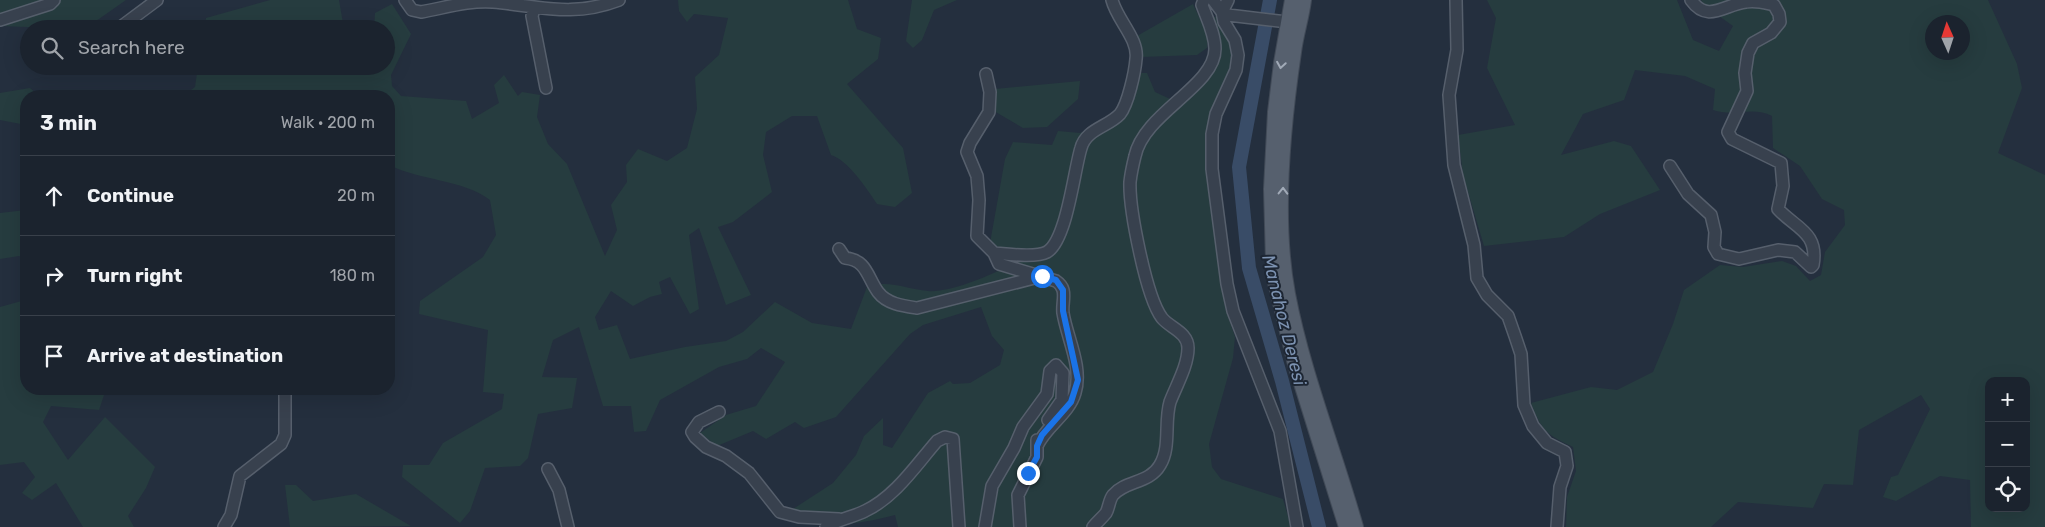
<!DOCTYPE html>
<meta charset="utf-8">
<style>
:root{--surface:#1b232e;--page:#242b36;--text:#f1f3f6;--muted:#a0a4aa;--line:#39404a}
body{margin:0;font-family:Rubik,sans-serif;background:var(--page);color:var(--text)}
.controls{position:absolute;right:15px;bottom:15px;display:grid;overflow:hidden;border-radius:10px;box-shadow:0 5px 20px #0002}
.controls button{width:45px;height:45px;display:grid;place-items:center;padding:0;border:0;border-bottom:1px solid var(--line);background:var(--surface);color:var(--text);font:25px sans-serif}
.compass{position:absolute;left:1925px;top:15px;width:45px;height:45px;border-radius:50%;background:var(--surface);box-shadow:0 5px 20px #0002;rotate:357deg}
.stop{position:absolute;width:15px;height:15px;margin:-11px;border:4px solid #1a73e8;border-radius:50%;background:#fff}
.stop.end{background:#1a73e8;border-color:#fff;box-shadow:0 1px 5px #0008}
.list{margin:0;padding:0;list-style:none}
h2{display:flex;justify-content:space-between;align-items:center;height:65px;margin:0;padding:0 20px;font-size:21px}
h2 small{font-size:16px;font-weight:400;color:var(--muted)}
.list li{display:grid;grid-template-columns:32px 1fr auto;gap:15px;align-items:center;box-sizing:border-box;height:80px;padding:0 20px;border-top:1px solid var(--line)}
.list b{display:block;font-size:19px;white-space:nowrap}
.list em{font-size:16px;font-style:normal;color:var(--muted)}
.icon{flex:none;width:28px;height:28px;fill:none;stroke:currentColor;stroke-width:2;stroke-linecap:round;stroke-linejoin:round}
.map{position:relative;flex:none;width:2045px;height:527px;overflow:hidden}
.search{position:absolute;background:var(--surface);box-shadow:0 5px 20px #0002;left:20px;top:20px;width:375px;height:55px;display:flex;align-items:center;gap:12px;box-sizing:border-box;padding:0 18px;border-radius:28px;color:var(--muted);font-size:19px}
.panel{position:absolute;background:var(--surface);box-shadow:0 5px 20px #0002;left:20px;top:90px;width:375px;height:305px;border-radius:20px}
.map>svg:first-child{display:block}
</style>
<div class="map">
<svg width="2045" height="527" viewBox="0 0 2045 527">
<rect width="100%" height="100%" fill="#242f3e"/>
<path fill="#263c3f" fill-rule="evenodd" d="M0 0H126L99 19 80 29 0 26Z
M270 0H339L344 29H205L206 18Z
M678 0H848L857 29 881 38 878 59 847 84 903 148 912 193 895 207 877 204C867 189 848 160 831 155L817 116H792L766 132 763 155 772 192 733 222 718 227 751 295 726 305 699 228 689 235 699 309 690 314 670 277 659 282 662 294 650 297 633 306 611 291 595 317 599 330 617 325 630 359 685 347 726 341 743 332 775 302 812 323 851 329 867 287C888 279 906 289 928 291 947 293 984 278 1002 269L990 243 1005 159 1013 142 1052 145 1058 131 1080 133 1121 116 1137 73H1147L1155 92 1181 104 1212 70 1213 17H1216L1231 40 1233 61 1211 109 1206 132V174L1225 307 1235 337 1233 358 1209 444 1212 467 1221 479 1283 499 1291 527H898L895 515C846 527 838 527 790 511L833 483 856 455 864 436 883 418V445L892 448 928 393 950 381 953 384 970 383 1000 365 1004 350 992 336 981 307 923 325 910 334 836 417 804 428 795 422 766 439 753 431 717 446 700 433 726 415 756 406 785 362 761 348 747 359 719 367 660 400 646 431 634 432 631 406H603L579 327 553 340 542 377 577 378 572 408 538 414 528 458 520 466 485 468 470 511 460 523 402 477 403 465H429L443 443 502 409 504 394 483 392 488 330 419 314 420 301 483 257 496 235 490 200C462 179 421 181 389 165V96H183L195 87 198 66H386V29H374L375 13 392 4 411 34 391 75 392 86 401 96 466 101 472 119 499 103 494 85 504 75 518 96 522 92 540 95 537 117 548 144 567 164 605 256 617 230 611 205 627 182 626 165 638 149 667 161 687 148 697 109 695 77 719 55 728 18 694 14 687 22 679 11Z
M912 0H957L934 10 922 40 913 48 906 41Z
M1487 0H1677L1693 40 1719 51 1733 26 1705 6 1701 0H1988L2017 64 2022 88 1998 153 2045 175V527H1971L1970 480 1940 476 1896 501 1883 497 1891 477 1898 475 1930 409 1921 395 1859 430 1853 485 1824 484 1813 508 1738 502 1711 527H1566L1567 497 1576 471 1573 447C1547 435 1541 430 1531 403L1591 387 1617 390 1653 372 1673 324 1684 290 1720 265 1743 267 1782 261 1796 266 1810 281 1821 275 1825 252 1845 225 1844 210 1822 199 1800 166 1773 148 1772 116C1754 106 1734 117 1713 110L1715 89 1685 76 1635 70 1624 100 1583 114 1561 155 1614 141 1631 146 1660 190 1600 214 1564 237 1484 246 1463 175 1458 135 1515 125 1487 68 1496 18ZM1932 22H1962V52H1932ZM1989 381H2026V508H1989Z
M1193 4 1208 36 1207 48 1197 55 1141 57 1137 36Z
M1080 81 1078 99 1047 127 1023 128 994 111 995 89Z
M30 88 39 96H26V125L0 120V93Z
M26 210V261L19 256 0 259V213Z
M26 297V389H106L99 410 51 406 43 422 68 460 105 417 155 467 146 488 128 516 134 527H83L56 483 32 500 22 493 35 477 24 462 0 465V307L25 300Z
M285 485H296L313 501 356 494 411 526 290 527Z"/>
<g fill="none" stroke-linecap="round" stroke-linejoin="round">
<path stroke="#394c67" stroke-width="14" d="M1270 0 1239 167 1249 268 1282 381 1319 527"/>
<g stroke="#565f6c" stroke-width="14">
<path id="minor" d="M405 0 412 10 421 12C444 8 470 0 493 2 540 6 572 18 619 0
M1213 0 1222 12 1228 15 1296 23
M1228 0 1222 12 1224 22 1235 40 1238 55 1236 70 1216 114 1212 134V169L1227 284 1233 311 1280 431 1297 527
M1456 0 1457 50 1449 95 1454 165 1474 245 1477 278 1487 295 1508 316 1515 336 1521 354 1524 405 1533 426 1547 443 1565 452 1567 466 1560 487 1557 527
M534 9 532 16 546 88
M0 20 50 4 54 0
M118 29 157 0
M986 74 990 92 989 112 970 143 967 152 977 176 979 200 977 236 994 253 999 264 1056 281C1059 283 1062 286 1063 290 1065 297 1062 305 1063 313 1067 338 1083 367 1075 393 1069 414 1046 426 1037 446
M1670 166 1688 194 1711 215 1715 232 1714 247 1718 254 1739 259 1778 250 1795 252 1811 267 1813 265C1819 232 1795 228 1778 209L1783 186 1781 163 1732 139 1728 132 1747 91 1745 73 1748 53 1753 43 1771 33 1780 22 1779 14 1774 5C1765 3 1756 0 1746 2 1725 4 1708 24 1691 0
M839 249 845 258C867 260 867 277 878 292 887 304 903 306 917 308L1042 276
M994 253C1006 254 1036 258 1047 252 1067 240 1074 170 1081 148 1086 129 1108 127 1120 114 1128 104 1135 72 1136 59 1139 39 1117 20 1112 0
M719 412 699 422 692 432 695 437 706 447 726 456 749 473 780 512 799 517 839 519
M548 469 559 490 568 527
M224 527 231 515 240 476 281 444 285 435V389
M826 527C839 519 853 517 865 511 895 497 916 465 937 441L945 437 953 439 959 527
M985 527 992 486 1014 448 1023 427 1047 394 1050 371 1056 365 1063 373 1062 400 1048 420
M1020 527 1018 495 1037 457V440
M1093 527C1097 522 1102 518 1106 513 1109 508 1109 500 1113 495 1126 480 1149 484 1160 465 1171 447 1164 422 1170 402 1176 386 1188 366 1188 348 1188 332 1170 328 1162 318 1146 297 1129 208 1130 182 1131 173 1133 164 1135 156 1144 113 1215 86 1215 49 1215 34 1207 19 1202 5L1204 0"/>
</g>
<g stroke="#414a57" stroke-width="16">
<path id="major" d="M1292 0 1281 63 1275 112 1271 189 1273 261 1275 282 1295 364 1346 527
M1304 0C1302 17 1296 35 1294 52 1283 126 1274 220 1288 294 1303 373 1334 449 1356 527"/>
</g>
<use href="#minor" stroke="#38414e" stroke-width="11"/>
<use href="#major" stroke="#56606e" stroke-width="14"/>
</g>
<defs><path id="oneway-chevron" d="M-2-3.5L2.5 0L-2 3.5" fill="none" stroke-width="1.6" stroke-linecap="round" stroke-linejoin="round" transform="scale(1.25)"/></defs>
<g stroke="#a1aab7">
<use href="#oneway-chevron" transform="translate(1281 65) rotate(99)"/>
<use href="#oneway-chevron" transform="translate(1283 191) rotate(-89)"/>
</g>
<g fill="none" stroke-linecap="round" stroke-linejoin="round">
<path stroke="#1a73e8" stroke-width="6" d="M1028 473 1037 457V446L1042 435 1071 402 1078 380 1063 311V290L1056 280 1042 276"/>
</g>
<g text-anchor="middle" stroke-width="4" stroke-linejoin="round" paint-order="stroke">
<g font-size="18" font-style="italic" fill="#7c92b1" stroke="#1d2633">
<text transform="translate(1284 320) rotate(76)" y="6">Manahoz Deresi</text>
</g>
</g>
</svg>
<div class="controls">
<button>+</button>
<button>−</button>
<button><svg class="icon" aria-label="locate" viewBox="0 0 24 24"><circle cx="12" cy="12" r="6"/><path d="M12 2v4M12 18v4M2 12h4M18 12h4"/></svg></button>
</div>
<svg class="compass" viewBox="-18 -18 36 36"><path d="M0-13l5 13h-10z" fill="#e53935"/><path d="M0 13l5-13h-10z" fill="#a0a4aa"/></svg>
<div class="stop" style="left:1042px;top:276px"></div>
<div class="stop end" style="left:1028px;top:473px"></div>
<div class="search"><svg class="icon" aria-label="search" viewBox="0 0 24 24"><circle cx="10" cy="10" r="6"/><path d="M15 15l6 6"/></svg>Search here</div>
<section class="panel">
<h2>3 min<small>Walk · 200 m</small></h2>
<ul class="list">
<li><svg class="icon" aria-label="ahead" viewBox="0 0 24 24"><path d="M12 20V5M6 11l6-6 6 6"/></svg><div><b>Continue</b></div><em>20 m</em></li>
<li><svg class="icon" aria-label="right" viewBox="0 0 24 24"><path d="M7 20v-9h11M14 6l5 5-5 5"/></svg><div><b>Turn right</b></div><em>180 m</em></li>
<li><svg class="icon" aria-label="arrive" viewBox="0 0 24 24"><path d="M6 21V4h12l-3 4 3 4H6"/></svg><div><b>Arrive at destination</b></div></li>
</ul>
</section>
</div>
